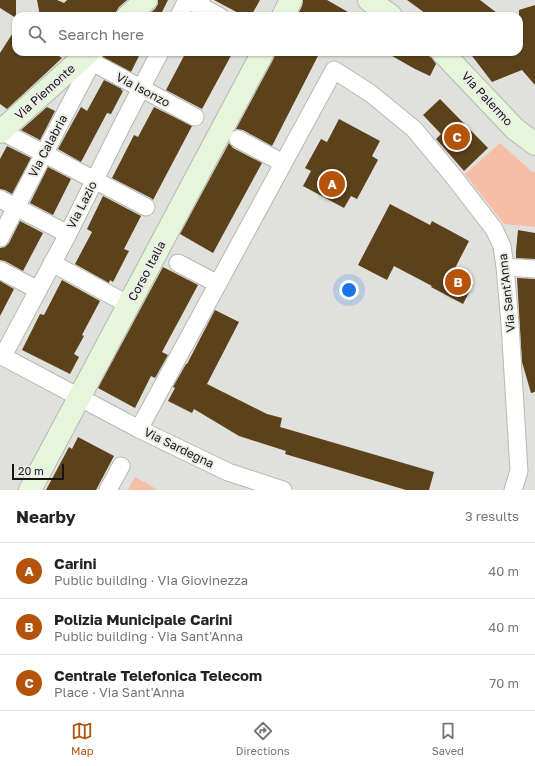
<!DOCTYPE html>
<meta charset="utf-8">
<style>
:root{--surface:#fff;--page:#f2f2f2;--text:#222;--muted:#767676;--line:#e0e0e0;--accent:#b45309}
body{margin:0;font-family:"Golos Text",sans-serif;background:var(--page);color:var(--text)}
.scale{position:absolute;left:12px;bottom:10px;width:52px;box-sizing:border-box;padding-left:4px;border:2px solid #151514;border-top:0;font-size:11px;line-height:14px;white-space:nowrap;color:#151514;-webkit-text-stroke:3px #ededea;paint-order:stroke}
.you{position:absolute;left:349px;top:290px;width:14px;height:14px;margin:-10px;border:3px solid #fff;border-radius:50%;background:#1a73e8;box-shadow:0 0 0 6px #1a73e833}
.badge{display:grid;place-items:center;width:26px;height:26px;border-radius:50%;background:var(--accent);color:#fff;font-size:13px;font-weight:700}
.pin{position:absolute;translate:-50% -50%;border:2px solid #fff;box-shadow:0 1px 4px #0006}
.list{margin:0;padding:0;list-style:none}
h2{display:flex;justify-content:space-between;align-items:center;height:52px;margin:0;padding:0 16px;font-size:17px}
h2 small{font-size:13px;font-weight:400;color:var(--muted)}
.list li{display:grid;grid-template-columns:26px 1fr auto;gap:12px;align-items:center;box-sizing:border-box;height:56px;padding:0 16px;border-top:1px solid var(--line)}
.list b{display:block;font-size:15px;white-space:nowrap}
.list p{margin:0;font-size:13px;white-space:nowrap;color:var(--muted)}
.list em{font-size:13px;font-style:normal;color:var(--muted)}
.icon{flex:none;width:22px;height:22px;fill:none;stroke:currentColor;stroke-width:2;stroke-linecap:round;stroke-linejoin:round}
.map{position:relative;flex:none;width:535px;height:490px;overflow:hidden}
.search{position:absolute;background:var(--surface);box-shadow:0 1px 3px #0004;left:12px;right:12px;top:12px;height:44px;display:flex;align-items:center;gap:10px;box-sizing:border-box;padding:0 14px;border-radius:12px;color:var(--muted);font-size:15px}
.sheet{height:220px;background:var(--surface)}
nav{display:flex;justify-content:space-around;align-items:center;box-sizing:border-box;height:56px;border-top:1px solid var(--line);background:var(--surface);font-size:11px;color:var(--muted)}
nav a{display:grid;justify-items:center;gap:2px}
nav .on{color:var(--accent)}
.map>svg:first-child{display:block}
</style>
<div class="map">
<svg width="535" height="490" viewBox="0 0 535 490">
<rect width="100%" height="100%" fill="#e0e0dd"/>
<path fill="#f7bea7" d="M500 143 531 171 535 172V227L504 224 465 174Z
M135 477 158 490H128Z"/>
<path fill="#5c421b" d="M0 0H16V18L0 8Z
M37 0H57L64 3 67 0H127L119 7 116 12V16H40Z
M158 0H168L160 16H147L155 9 158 4Z
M214 0H260L251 16H244Z
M303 0H327L355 16H297L302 6Z
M407 0H480L501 16H429Z
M535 5V85L522 70 492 82 469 52H519V10Z
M16 28V52H52L62 58 46 73 7 109 0 104V53Z
M104 52H141L131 72 103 57Z
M186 52H233L202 109 166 90Z
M275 52H320L272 146 243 130 236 129 274 58Z
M385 52H422L432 58 436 64 430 76 415 69Z
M104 80 122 89 121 90 123 91 111 114 107 113 81 162 58 149 81 107 87 111Z
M440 99 488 148 464 171 436 139 441 134 423 115Z
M47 107 55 111 40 140 21 130Z
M154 107 192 126 153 200 151 198 112 178 134 135 138 137Z
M339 119 380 141 372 156 378 160 357 199 351 196 344 208 303 186 311 171 305 168 321 139 327 142Z
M229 143 233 148 262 163 213 253 180 234Z
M7 146 31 158 12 194 5 190 0 189V159Z
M48 167 71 179 53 215 30 203Z
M103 196 141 216 124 249 129 251 113 282 110 280 109 283 75 264 92 232 87 229Z
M390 204 430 225 432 221 469 241 452 274 473 285 463 304 431 287 432 286 394 266 387 280 358 265Z
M20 221 43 233 23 271 5 261 0 260V248L5 247 9 243Z
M518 230 535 233V259L516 258V251Z
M163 267 198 285 162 352 168 355 155 378 151 376 135 408 98 388Z
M517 278 535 279V392L531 393 522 362Z
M62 280 100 301 82 335 84 336 74 354 79 357 70 374 22 350 40 314 44 315Z
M0 281 14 289 0 316Z
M215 310 239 322 207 384 267 414 282 418 280 427 434 472 429 490H406L285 454 286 451 239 436 194 409 192 413 168 401 175 388 173 387 186 364H187Z
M78 437 114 456 96 490H46L69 447 72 449Z"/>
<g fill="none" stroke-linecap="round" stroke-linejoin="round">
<g stroke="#b7b7b3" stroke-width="19">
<path id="street" d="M194 3 219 16
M179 16 187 0 194 3H199L201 0
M92 62 195 117
M1 131 146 207
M238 139 283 163
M0 199 68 234
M0 238 92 62 94 52
M52 263 129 305
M178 263 218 284
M505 267 535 269
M0 270 38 290
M0 355 139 429 228 472 283 490
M3 356 68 234 122 125 160 52
M139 429 334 70 370 93 414 129 453 176 494 229 502 246 505 267 510 324 519 471 513 490
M108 490 121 466"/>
</g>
<g stroke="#b7b7b3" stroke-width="24">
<path id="secondary" d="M369 0 391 16
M128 16 146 0
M283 16 291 0
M442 52 515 129 535 144
M0 132 89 52
M30 490 263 52"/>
</g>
<use href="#street" stroke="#fff" stroke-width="17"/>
<use href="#secondary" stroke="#e5f6db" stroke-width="22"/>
</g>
<g text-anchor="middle" stroke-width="4" stroke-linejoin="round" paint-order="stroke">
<g font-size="12" fill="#151514" stroke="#ededea">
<text transform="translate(143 90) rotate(28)" y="4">Via Isonzo</text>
<text transform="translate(45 92) rotate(-42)" y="4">Via Piemonte</text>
<text transform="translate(487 99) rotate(47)" y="4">Via Palermo</text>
<text transform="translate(48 146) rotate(-62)" y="4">Via Calabria</text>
<text transform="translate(82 205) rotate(-63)" y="4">Via Lazio</text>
<text transform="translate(147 271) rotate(-62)" y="4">Corso Italia</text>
<text transform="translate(507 293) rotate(-96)" y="4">Via Sant'Anna</text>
<text transform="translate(179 448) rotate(26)" y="4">Via Sardegna</text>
</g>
</g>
</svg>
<div class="scale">20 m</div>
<div class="you"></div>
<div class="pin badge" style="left:332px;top:184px">A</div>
<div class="pin badge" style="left:458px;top:282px">B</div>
<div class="pin badge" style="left:457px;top:137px">C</div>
<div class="search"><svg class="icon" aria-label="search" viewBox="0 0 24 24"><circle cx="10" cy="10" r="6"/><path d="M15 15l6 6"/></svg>Search here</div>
</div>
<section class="sheet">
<h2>Nearby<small>3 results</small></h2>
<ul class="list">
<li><span class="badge">A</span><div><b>Carini</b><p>Public building · VIa Giovinezza</p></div><em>40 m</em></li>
<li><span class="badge">B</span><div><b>Polizia Municipale Carini</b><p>Public building · Via Sant'Anna</p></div><em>40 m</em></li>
<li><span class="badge">C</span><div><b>Centrale Telefonica Telecom</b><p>Place · Via Sant'Anna</p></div><em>70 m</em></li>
</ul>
</section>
<nav>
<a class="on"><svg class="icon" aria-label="map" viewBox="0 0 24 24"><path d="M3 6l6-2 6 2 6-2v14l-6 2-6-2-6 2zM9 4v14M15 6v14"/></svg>Map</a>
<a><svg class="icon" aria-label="directions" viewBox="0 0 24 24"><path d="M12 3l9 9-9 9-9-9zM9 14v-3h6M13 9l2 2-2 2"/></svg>Directions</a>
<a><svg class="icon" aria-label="saved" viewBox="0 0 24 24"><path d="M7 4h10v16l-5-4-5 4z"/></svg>Saved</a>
</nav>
